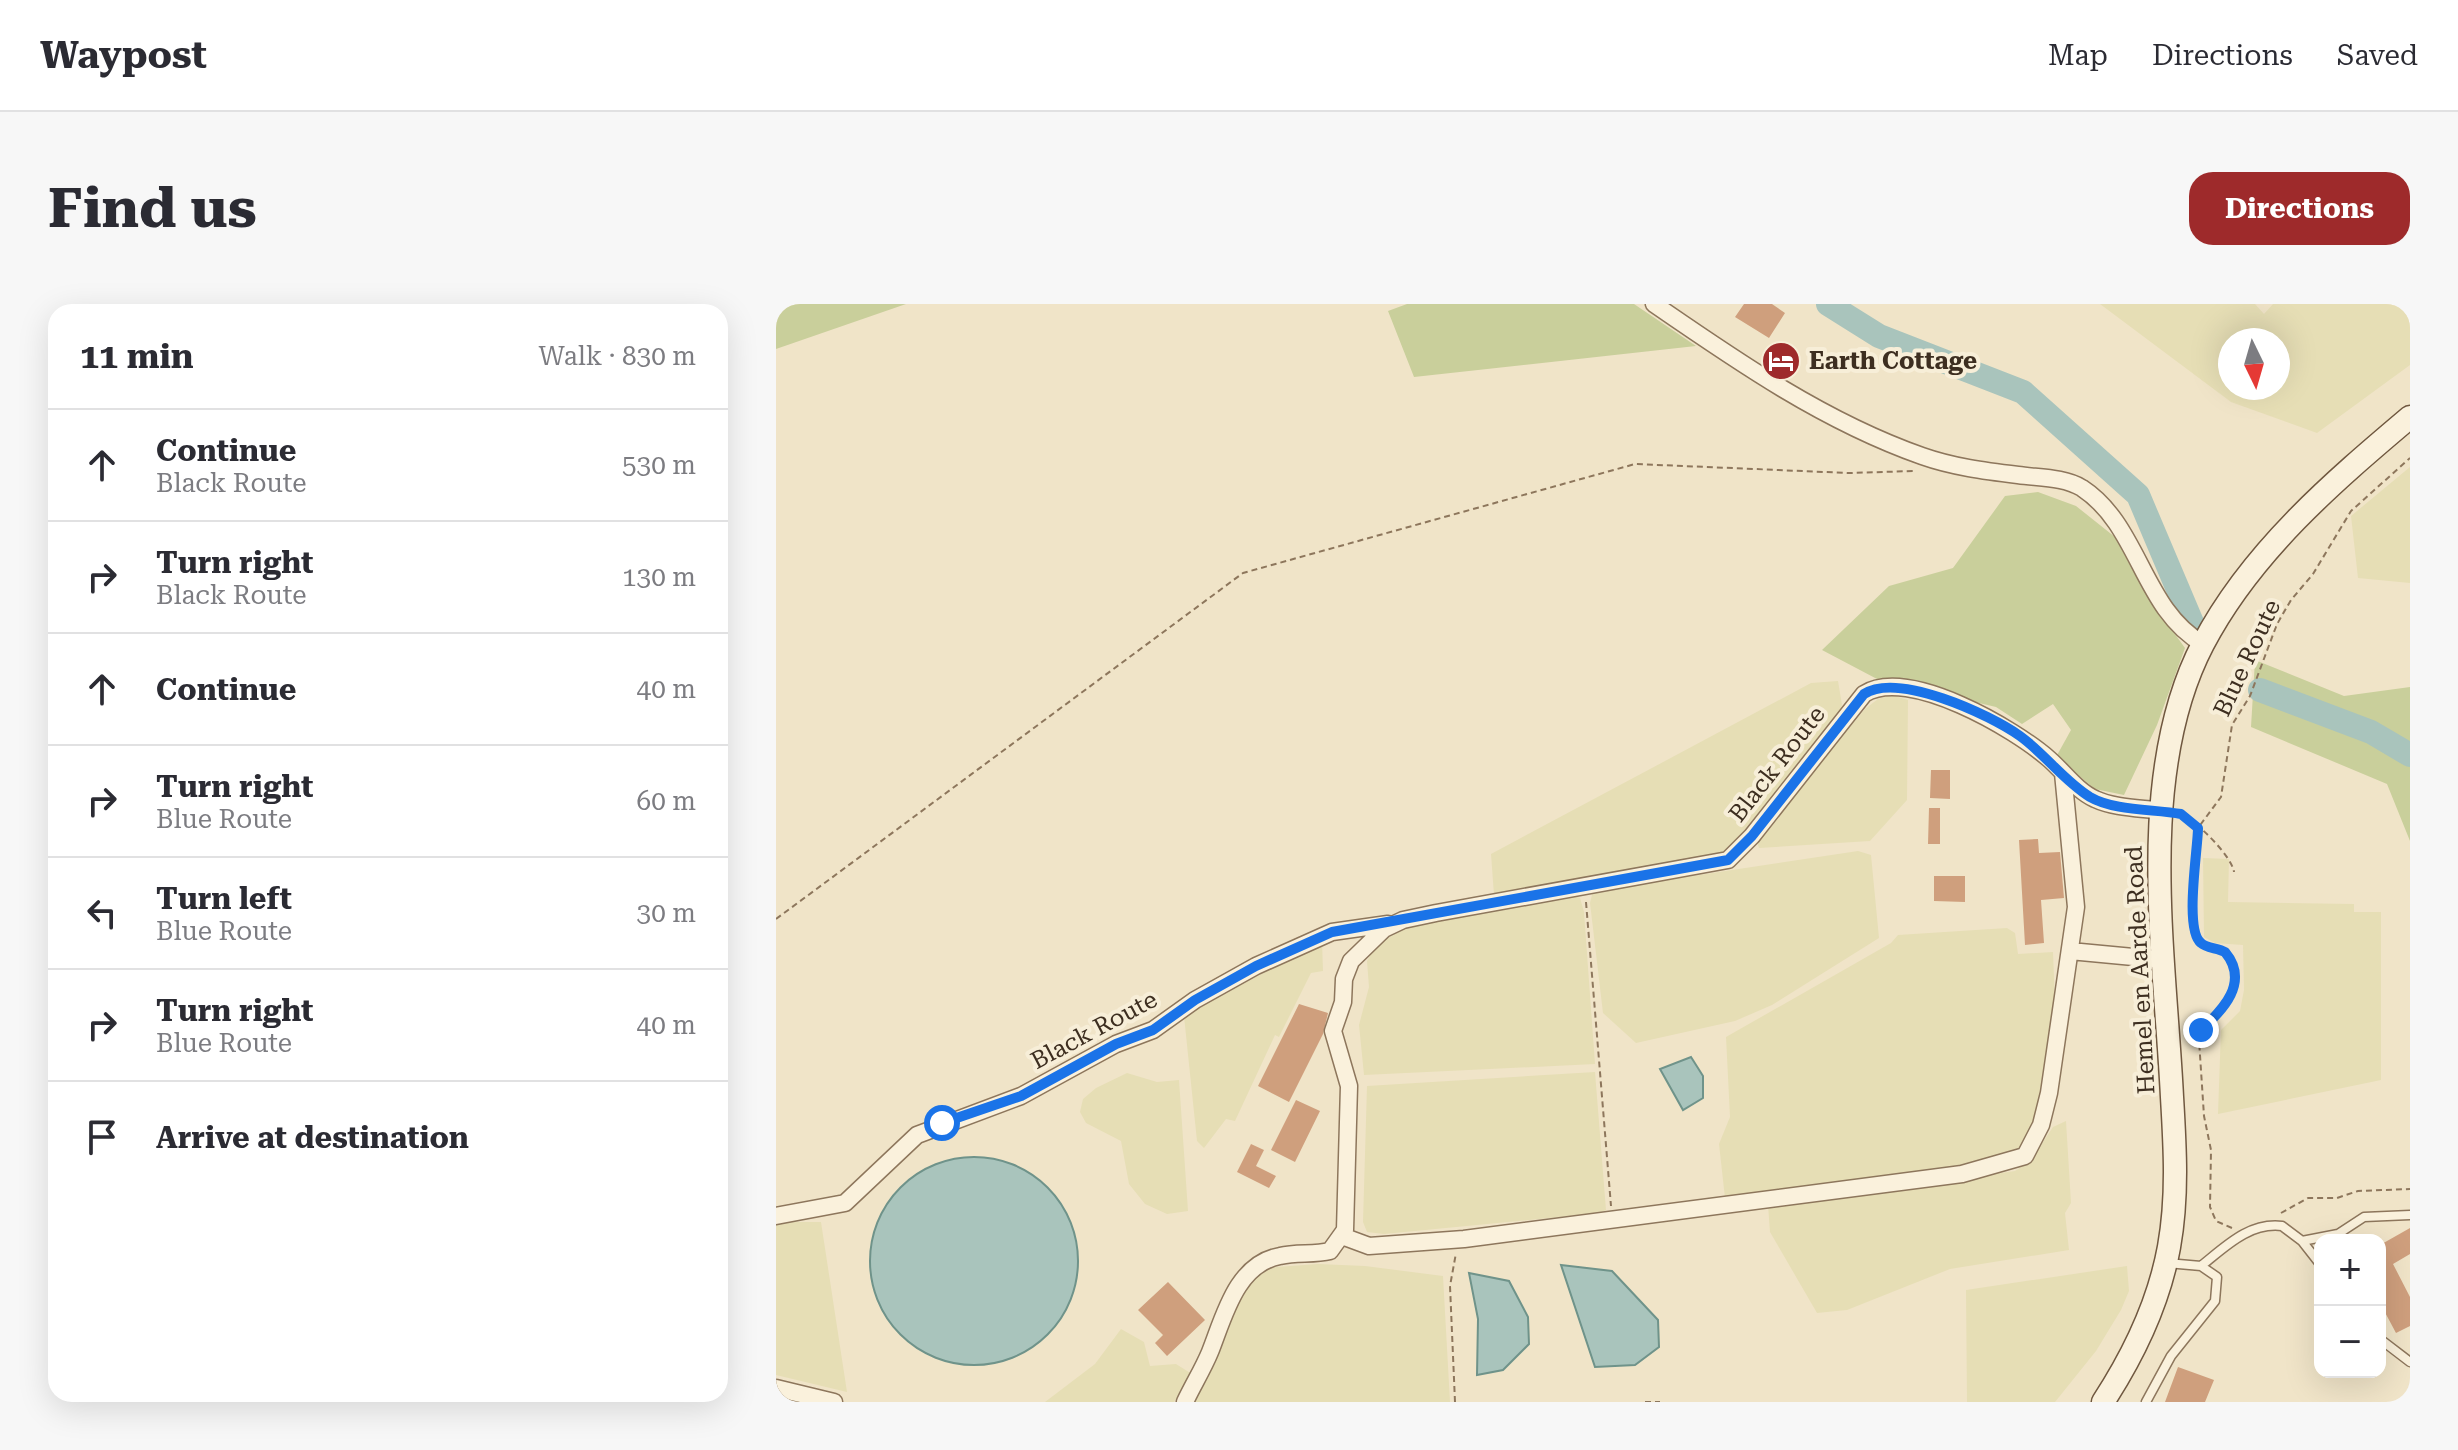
<!DOCTYPE html>
<meta charset="utf-8">
<style>
:root{--surface:#fff;--page:#f7f7f7;--text:#2b2b33;--muted:#7c7c81;--line:#e1e1e2;--accent:#9e2a2b}
body{margin:0;font-family:"Roboto Serif",serif;background:var(--page);color:var(--text)}
.controls{position:absolute;right:24px;bottom:24px;display:grid;overflow:hidden;border-radius:16px;box-shadow:0 8px 32px #0002}
.controls button{width:72px;height:72px;display:grid;place-items:center;padding:0;border:0;border-bottom:2px solid var(--line);background:var(--surface);color:var(--text);font:40px sans-serif}
.compass{position:absolute;left:1442px;top:24px;width:72px;height:72px;border-radius:50%;background:var(--surface);box-shadow:0 8px 32px #0002;rotate:175deg}
.stop{position:absolute;width:24px;height:24px;margin:-18px;border:6px solid #1a73e8;border-radius:50%;background:#fff}
.stop.end{background:#1a73e8;border-color:#fff;box-shadow:0 2px 8px #0008}
.list{margin:0;padding:0;list-style:none}
h2{display:flex;justify-content:space-between;align-items:center;height:104px;margin:0;padding:0 32px;font-size:34px}
h2 small{font-size:26px;font-weight:400;color:var(--muted)}
.list li{display:grid;grid-template-columns:52px 1fr auto;gap:24px;align-items:center;box-sizing:border-box;height:112px;padding:0 32px;border-top:2px solid var(--line)}
.list b{display:block;font-size:30px;white-space:nowrap}
.list p{margin:0;font-size:26px;white-space:nowrap;color:var(--muted)}
.list em{font-size:26px;font-style:normal;color:var(--muted)}
.icon{flex:none;width:44px;height:44px;fill:none;stroke:currentColor;stroke-width:2;stroke-linecap:round;stroke-linejoin:round}
.map{position:relative;flex:none;width:1634px;height:1098px;overflow:hidden;border-radius:24px}
header{display:flex;align-items:center;gap:48px;box-sizing:border-box;height:112px;padding:0 40px;background:var(--surface);border-bottom:2px solid var(--line)}
header strong{font-size:38px}
nav{display:flex;gap:44px;margin-inline-start:auto;font-size:28px}
.intro{display:flex;align-items:center;justify-content:space-between;box-sizing:border-box;height:192px;padding:0 48px}
h1{margin:0;font-size:56px}
.button{padding:20px 36px;border-radius:24px;background:var(--accent);color:#fff;font-size:28px;font-weight:700}
main{display:flex;gap:48px;padding:0 48px}
aside{flex:1;background:var(--surface);border-radius:24px;box-shadow:0 8px 32px #0002}
.map>svg:first-child{display:block}
</style>
<header>
<strong>Waypost</strong>
<nav><a>Map</a><a>Directions</a><a>Saved</a></nav>
</header>
<div class="intro"><h1>Find us</h1><a class="button">Directions</a></div>
<main>
<aside>
<h2>11 min<small>Walk · 830 m</small></h2>
<ul class="list">
<li><svg class="icon" aria-label="ahead" viewBox="0 0 24 24"><path d="M12 20V5M6 11l6-6 6 6"/></svg><div><b>Continue</b><p>Black Route</p></div><em>530 m</em></li>
<li><svg class="icon" aria-label="right" viewBox="0 0 24 24"><path d="M7 20v-9h11M14 6l5 5-5 5"/></svg><div><b>Turn right</b><p>Black Route</p></div><em>130 m</em></li>
<li><svg class="icon" aria-label="ahead" viewBox="0 0 24 24"><path d="M12 20V5M6 11l6-6 6 6"/></svg><div><b>Continue</b></div><em>40 m</em></li>
<li><svg class="icon" aria-label="right" viewBox="0 0 24 24"><path d="M7 20v-9h11M14 6l5 5-5 5"/></svg><div><b>Turn right</b><p>Blue Route</p></div><em>60 m</em></li>
<li><svg class="icon" aria-label="left" viewBox="0 0 24 24"><path d="M17 20v-9H6M10 6l-5 5 5 5"/></svg><div><b>Turn left</b><p>Blue Route</p></div><em>30 m</em></li>
<li><svg class="icon" aria-label="right" viewBox="0 0 24 24"><path d="M7 20v-9h11M14 6l5 5-5 5"/></svg><div><b>Turn right</b><p>Blue Route</p></div><em>40 m</em></li>
<li><svg class="icon" aria-label="arrive" viewBox="0 0 24 24"><path d="M6 21V4h12l-3 4 3 4H6"/></svg><div><b>Arrive at destination</b></div></li>
</ul>
</aside>
<div class="map">
<svg width="1634" height="1098" viewBox="0 0 1634 1098">
<rect width="100%" height="100%" fill="#f0e4c8"/>
<path fill="#e6deb5" fill-rule="evenodd" d="M1324 0H1479L1488 10 1497 0H1634V61L1541 129 1455 98ZM1454 36H1502V84H1454Z
M1634 163V279L1582 274 1575 212Z
M1062 377 1066 401 1062 411 969 534 956 545 935 556 718 591 715 550 1035 379Z
M1116 391 1132 396 1131 496 1094 537 983 544 980 535 1089 405 1102 395Z
M1082 547 1095 551 1103 634 996 701 959 717 860 739 827 709 814 599 817 587Z
M1427 554 1453 555 1452 598 1578 600V608H1605V776L1442 810 1445 726 1464 707 1468 686 1467 641 1439 639 1428 633Z
M796 591 804 594 808 608 819 760 588 771 583 721 593 683 591 657 601 640 628 625 669 614Z
M1231 624 1239 629 1242 650 1277 648 1280 727 1259 823 1242 849 1216 859 949 894 943 840 954 813 950 733 1115 639 1122 631Z
M546 637 547 667 535 669 503 733 499 731 459 817 450 815 428 844 421 837 408 712Z
M819 768 830 906 824 909 608 930 591 928 587 918 591 782Z
M351 769 381 778 403 776 412 907 391 910 369 900 353 880 345 837 310 819 304 808 307 795 320 784Z
M1290 817 1295 899 1289 909 1293 946 1174 965 1071 1006 1041 1009 994 928 992 901 1239 867 1255 856 1277 823Z
M6 918H45L71 1088 0 1071V921Z
M542 960 589 962 667 972 674 1098H417L458 995 487 964Z
M1351 962 1353 987 1345 1006 1320 1047 1279 1098H1191L1190 986Z
M345 1025 368 1038 374 1062 400 1060 416 1070 398 1098H269L319 1060Z"/>
<path fill="#c9cf9b" d="M0 0H130L0 45Z
M631 0H858L920 42 638 73 612 7Z
M1262 188 1300 202 1339 233 1370 290 1409 344 1381 421 1348 491 1319 485 1280 453 1295 426 1277 400 1246 420 1220 403 1101 375 1046 346 1113 282 1177 264 1229 192Z
M1479 356 1568 392 1634 383V537L1611 480 1475 423Z"/>
<path fill="#a9c4bc" stroke="#6f938a" stroke-width="2" d="M915 753 927 772V794L907 806 884 765Z
M94 957a104 104 0 1 1 208 0a104 104 0 1 1-208 0Z
M785 961 836 967 882 1016 883 1043 859 1061 819 1063Z
M693 969 733 977 752 1013 753 1040 727 1066 701 1071 702 1015Z"/>
<g fill="none" stroke-linecap="round" stroke-linejoin="round">
<path stroke="#a9c4bc" stroke-width="24" d="M1052 0 1103 32 1247 88 1362 191 1417 321
M1484 386 1595 428 1634 451"/>
</g>
<path fill="#cf9f7d" d="M968 0H996L1009 9 993 34 959 13Z
M1155 466H1174V495L1154 494Z
M1153 504H1164V540H1152Z
M1262 535 1263 549 1284 548 1288 594 1265 596 1268 639 1249 641 1243 536Z
M1158 572H1189V598L1158 597Z
M523 700 552 709 547 730 513 798 482 782Z
M520 796 544 807 519 858 495 846Z
M475 840 488 846 480 862 500 872 493 884 461 868Z
M1634 924V950L1617 960 1634 993V1022L1620 1029 1604 999V941Z
M392 978 429 1016 391 1052 379 1039 387 1031 362 1006Z
M1402 1063 1438 1076 1429 1098H1389Z"/>
<g fill="none" stroke-linecap="round" stroke-linejoin="round">
<g stroke="#8d765c" stroke-width="11">
<path id="lane" d="M1526 937 1544 960
M1425 962C1449 943 1473 918 1506 922L1526 937 1562 930 1588 913 1634 911
M1604 1035 1634 1058
M1370 1098 1395 1052 1439 997 1441 973 1425 962 1391 959"/>
</g>
<g stroke="#8d765c" stroke-width="19">
<path id="street" d="M878 0C962 58 1049 118 1146 152 1177 163 1209 167 1242 171 1263 174 1288 173 1306 184 1364 222 1366 305 1427 340
M1294 647 1389 656
M0 912 69 899 141 831 245 792 340 740 377 726 419 696 480 662 556 628 612 620
M566 932 593 942 688 935 1186 870 1249 852 1265 821 1273 789 1300 603 1287 469
M0 1084 58 1098
M409 1098C417 1081 427 1065 434 1048 448 1013 460 960 504 952 521 948 537 951 554 947L569 926 573 782 557 727 567 698 568 675 575 657 608 625 627 616 660 609 952 556 976 532 1088 390C1132 362 1239 425 1273 455 1287 467 1301 487 1319 495 1338 504 1365 504 1386 507"/>
</g>
<g stroke="#6f573f" stroke-width="25">
<path id="secondary" d="M1327 1098C1357 1052 1383 998 1393 943 1402 893 1399 843 1396 793 1389 651 1359 470 1427 340 1475 248 1557 178 1634 113"/>
</g>
<path stroke="#8d765c" stroke-width="2" stroke-dasharray="6 4" stroke-linecap="butt" d="M1403 510C1418 514 1456 552 1458 568
M810 598 835 902
M0 615 467 269 859 160 1073 169 1139 167
M1505 909 1532 894H1561L1582 887 1634 885
M1456 924 1440 917 1434 903 1435 846 1428 812 1423 736C1427 708 1484 691 1449 648L1423 638 1416 593 1422 524 1445 493 1456 421 1474 392 1501 320 1515 296 1537 270 1575 207 1634 154
M679 1098 674 982 680 949
M869 1098H884"/>
<use href="#lane" stroke="#faf1dc" stroke-width="8"/>
<use href="#street" stroke="#faf1dc" stroke-width="16"/>
<use href="#secondary" stroke="#faf1dc" stroke-width="22"/>
</g>
<g fill="none" stroke-linecap="round" stroke-linejoin="round">
<path stroke="#1a73e8" stroke-width="10" d="M166 819 245 792 340 740 377 726 419 696 480 662 556 628 952 556 976 532 1088 390C1122 368 1213 410 1244 432 1269 450 1288 477 1314 493 1338 507 1378 505 1405 510L1422 524C1422 545 1408 626 1425 639 1430 644 1442 644 1449 648 1474 678 1447 706 1425 726"/>
</g>
<defs>
<g id="hotel-disc" transform="scale(2)"><circle r="9.5" fill="#9e2a2b" stroke="#f7eed8"/><path d="M-6-4.5h1.5V1H6V5H4.5V3h-9V5H-6ZM-4 0a1.8 1.8 0 1 1 3.6 0ZM.5 0V-2.5h3Q6-2.5 6 0Z" fill="#fff"/></g>
</defs>
<g fill-rule="evenodd">
<use href="#hotel-disc" x="1005" y="57"/>
</g>
<g text-anchor="middle" stroke-width="8" stroke-linejoin="round" paint-order="stroke">
<g font-size="24" font-weight="bold" fill="#3d2e20" stroke="#f7eed8" text-anchor="start">
<text x="1033" y="65">Earth Cottage</text>
</g>
<g font-size="24" fill="#3d2e20" stroke="#f7eed8">
<text transform="translate(1471 354) rotate(-65)" y="8">Blue Route</text>
<text transform="translate(1001 460) rotate(-52)" y="8">Black Route</text>
<text transform="translate(1364 666) rotate(-93)" y="8">Hemel en Aarde Road</text>
<text transform="translate(318 726) rotate(-28)" y="8">Black Route</text>
</g>
</g>
</svg>
<div class="controls">
<button>+</button>
<button>−</button>
</div>
<svg class="compass" viewBox="-18 -18 36 36"><path d="M0-13l5 13h-10z" fill="#e53935"/><path d="M0 13l5-13h-10z" fill="#7c7c81"/></svg>
<div class="stop" style="left:166px;top:819px"></div>
<div class="stop end" style="left:1425px;top:726px"></div>
</div>
</main>
